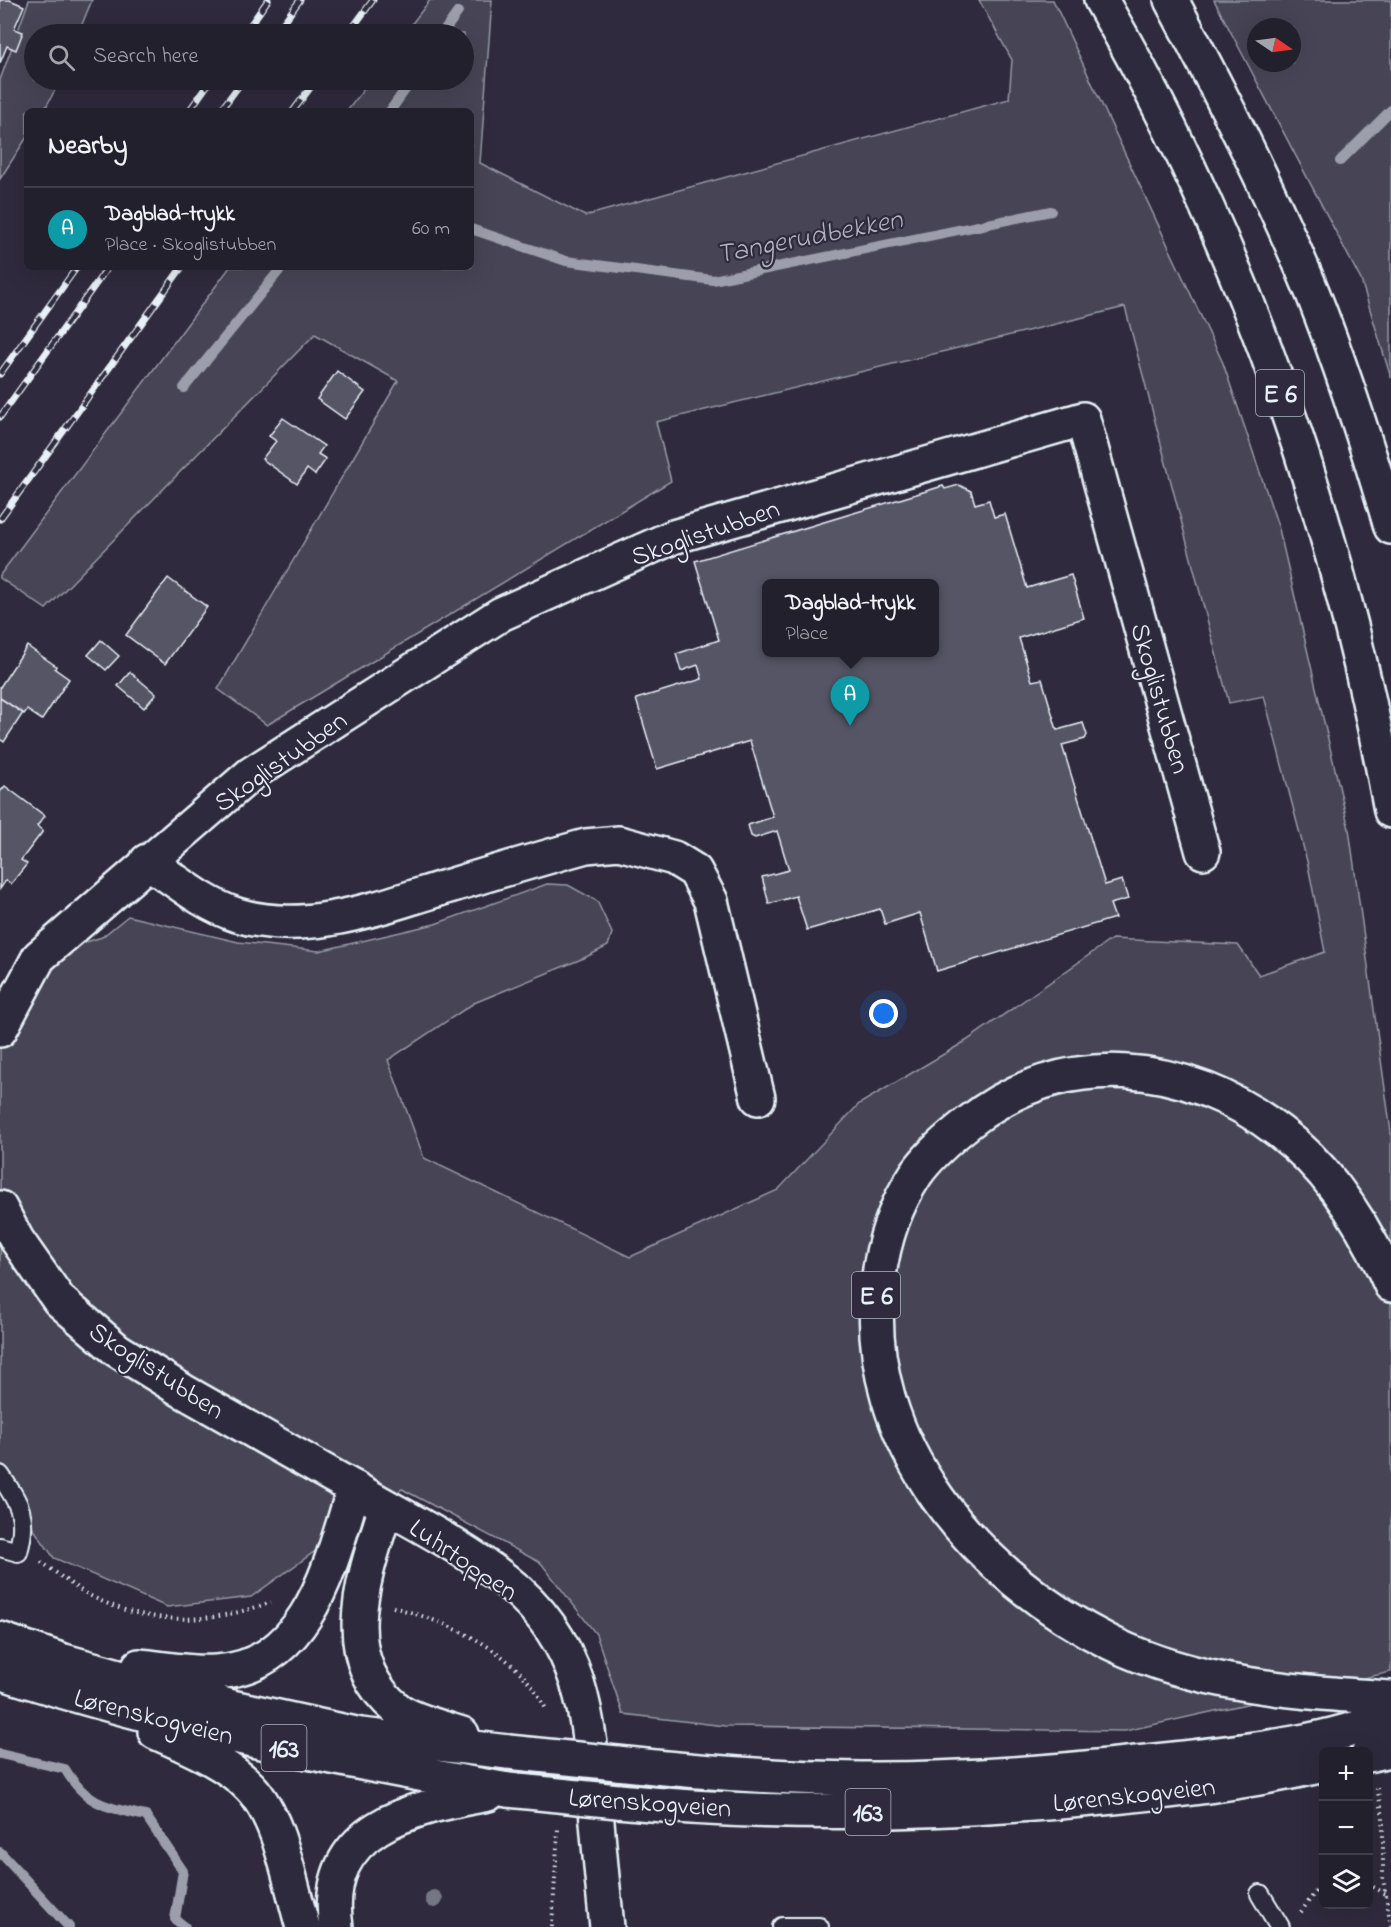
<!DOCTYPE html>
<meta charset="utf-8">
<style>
:root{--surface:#23202e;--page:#2b2836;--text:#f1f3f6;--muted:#a3a3aa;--line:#403e4a;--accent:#ff9aa2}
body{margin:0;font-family:"Indie Flower",sans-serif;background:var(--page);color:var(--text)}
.controls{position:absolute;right:18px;bottom:18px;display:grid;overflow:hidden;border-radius:9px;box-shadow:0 6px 24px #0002}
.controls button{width:54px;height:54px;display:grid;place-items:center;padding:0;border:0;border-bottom:2px solid var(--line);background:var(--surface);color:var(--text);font:30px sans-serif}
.compass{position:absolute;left:1247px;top:18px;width:54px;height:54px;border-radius:50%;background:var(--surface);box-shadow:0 6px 24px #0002;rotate:103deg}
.you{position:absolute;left:884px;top:1014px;width:21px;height:21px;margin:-15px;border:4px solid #fff;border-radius:50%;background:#1a73e8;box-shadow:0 0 0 9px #1a73e833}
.badge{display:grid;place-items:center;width:39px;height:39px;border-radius:50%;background:var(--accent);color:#fff;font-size:20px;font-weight:700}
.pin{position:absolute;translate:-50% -50px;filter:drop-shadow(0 2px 3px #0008)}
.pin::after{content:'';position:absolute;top:32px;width:21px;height:18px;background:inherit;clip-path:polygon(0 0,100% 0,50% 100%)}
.popup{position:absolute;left:762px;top:579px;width:177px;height:78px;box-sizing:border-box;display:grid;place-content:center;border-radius:9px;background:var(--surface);filter:drop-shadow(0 2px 4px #0005);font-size:20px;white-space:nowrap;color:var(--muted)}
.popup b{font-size:22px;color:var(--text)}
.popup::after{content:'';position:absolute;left:50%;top:100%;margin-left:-12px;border:12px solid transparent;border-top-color:var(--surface)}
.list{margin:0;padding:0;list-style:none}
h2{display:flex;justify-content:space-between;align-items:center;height:78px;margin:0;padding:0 24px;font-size:26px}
h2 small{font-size:20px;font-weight:400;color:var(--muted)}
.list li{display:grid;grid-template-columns:39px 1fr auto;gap:18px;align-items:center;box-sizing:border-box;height:84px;padding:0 24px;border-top:2px solid var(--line)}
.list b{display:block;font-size:22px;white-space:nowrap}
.list p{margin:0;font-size:20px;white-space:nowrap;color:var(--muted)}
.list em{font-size:20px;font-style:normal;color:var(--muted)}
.icon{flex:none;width:33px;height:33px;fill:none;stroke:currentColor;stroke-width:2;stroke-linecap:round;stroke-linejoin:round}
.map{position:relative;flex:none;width:1391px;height:1927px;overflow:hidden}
.search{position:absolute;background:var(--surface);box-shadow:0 6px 24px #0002;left:24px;top:24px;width:450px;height:66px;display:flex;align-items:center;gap:15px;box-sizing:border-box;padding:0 21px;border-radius:33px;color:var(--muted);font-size:22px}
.panel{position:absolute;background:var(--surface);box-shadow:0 6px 24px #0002;left:24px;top:108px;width:450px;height:162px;border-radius:9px}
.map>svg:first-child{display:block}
</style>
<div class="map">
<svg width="1391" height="1927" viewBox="0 0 1391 1927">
<rect width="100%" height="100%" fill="#2f2a3d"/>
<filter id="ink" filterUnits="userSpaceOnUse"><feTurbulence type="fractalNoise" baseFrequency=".0167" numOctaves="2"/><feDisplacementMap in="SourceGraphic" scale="12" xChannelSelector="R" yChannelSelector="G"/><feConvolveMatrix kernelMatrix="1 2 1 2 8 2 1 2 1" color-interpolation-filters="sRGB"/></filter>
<g filter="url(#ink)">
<path fill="#464455" stroke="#979aa6" stroke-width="1.5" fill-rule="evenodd" d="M29 0H92L78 34H34V80H60L44 111H27V137L0 179V80Z
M430 0H492L480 163 585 216 1009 99 1012 60 979 0H1053L1223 363 1279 529 1349 829 1391 1132V1672L1125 1731 725 1726 623 1714 596 1634 541 1563 402 1489 251 1597 167 1607 54 1558 0 1481V1016L39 957 102 937 128 916 238 942 319 951 435 924 547 884 568 885 597 901 612 933 608 946 584 958 474 1003 388 1060 424 1158 630 1257 778 1190 859 1104 966 1041 1112 939 1238 945 1259 975 1325 952 1308 865 1264 696 1229 703 1125 307 656 422 671 481 267 725 218 689 398 381 315 334 46 609 0 578V575L230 267H471V111H347L371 80H464V34H404Z
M1214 0H1391V378L1361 280ZM1256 27H1292V63H1256Z"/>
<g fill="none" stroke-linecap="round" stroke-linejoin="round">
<path stroke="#9c9fab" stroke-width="10" d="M442 34 458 12
M390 111 412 80
M1340 161 1391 110
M471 229 566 261 713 280 1051 211
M184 388 282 267
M0 1754 65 1769C87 1806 107 1807 146 1816L183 1871 175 1919 185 1927
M0 1852 69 1927"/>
</g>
<path fill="#575565" stroke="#e8f1f8" stroke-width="1.5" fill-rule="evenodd" d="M0 0H10L24 6 14 29 23 32 16 50 7 46 0 63Z
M337 371 365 392 345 419 317 399Z
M283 418 324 446 318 454 326 459 315 475 307 469 297 484 262 459 276 441 269 436Z
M959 485 971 491 975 504 989 500 994 517 1005 514 1027 588 1071 575 1084 618 1019 638 1032 681 1042 679 1057 730 1083 723 1087 735 1085 739 1062 745 1105 885 1122 880 1128 899 1110 904 1115 918 937 971 920 913 885 924 880 909 807 930 796 896 769 904 762 877 789 870 777 831 755 838 751 836 748 825 773 817 750 741 657 769 636 699 702 679 698 665 681 671 676 654 719 640 695 561 943 486 945 489ZM766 584H934V652H766Z
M168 578 207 607 165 664 126 635Z
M101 640 119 656 106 670 88 655Z
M27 646 56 666 55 669 69 679 42 720 27 710 24 714 0 698V687Z
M130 672 156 694 144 708 118 686Z
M0 698 23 713 4 742 0 739Z
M5 786 45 816 37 826 43 831 21 860 27 864 11 884 6 880 0 889V792Z"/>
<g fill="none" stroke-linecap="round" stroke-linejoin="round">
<g stroke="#e8f1f8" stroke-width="22">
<path id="lane" d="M0 1475C20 1504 28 1517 18 1552L0 1547
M1260 1894 1280 1927
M782 1927H819"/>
</g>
<g stroke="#e8f1f8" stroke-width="38">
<path id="street" d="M147 861C175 880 205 905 237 915 306 936 380 907 446 887 492 873 539 859 586 846L619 843 674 858 695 871 711 901 758 1098
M0 1030 39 957 251 774 501 614 673 537 1083 419 1203 852
M0 1208 17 1240 59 1300 117 1350 183 1391 354 1488"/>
</g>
<g stroke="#e8f1f8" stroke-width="38">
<path id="secondary" d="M354 1488C405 1518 459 1544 505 1580 584 1641 589 1719 596 1809 599 1848 603 1888 607 1927"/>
</g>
<g stroke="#e8f1f8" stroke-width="38">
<path id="highway" d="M1101 0C1245 248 1340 528 1391 811
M1171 0C1222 96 1272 194 1313 294 1343 370 1368 448 1391 527
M1391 1285C1366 1228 1331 1170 1280 1132 1186 1059 1063 1047 968 1123 949 1138 930 1154 916 1174 894 1207 882 1246 878 1284 861 1443 976 1576 1111 1643 1199 1686 1296 1692 1391 1698
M386 1507C366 1572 332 1656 397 1709 411 1720 444 1728 462 1734
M0 1639 64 1661 232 1707 361 1735 508 1752
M139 1666C164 1668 191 1674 216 1672 310 1666 331 1562 354 1488
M0 1672C166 1726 336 1760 508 1790
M155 1732C186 1746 226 1762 250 1787 281 1819 290 1885 303 1927
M1368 1755 1391 1750
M617 1763C697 1772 780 1778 861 1779 963 1780 1064 1771 1165 1760 1241 1751 1320 1745 1391 1716
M618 1801C779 1817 942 1814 1103 1798 1178 1791 1251 1782 1324 1765
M336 1927C321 1827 411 1808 488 1794"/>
</g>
<path stroke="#e8f1f8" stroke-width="4" stroke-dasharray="1.5 4.5" stroke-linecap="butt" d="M41 1562C55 1571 68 1583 82 1591 142 1626 207 1626 271 1602
M393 1607C452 1624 517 1650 546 1709
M1377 1788 1383 1816V1879L1391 1926
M1368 1884 1386 1894
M1301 1912 1316 1891 1324 1888
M552 1927 558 1829"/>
<use href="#lane" stroke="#2f2a3d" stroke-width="18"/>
<use href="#street" stroke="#2f2a3d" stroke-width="33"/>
<use href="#secondary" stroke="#2f2a3d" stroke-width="33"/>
<use href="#highway" stroke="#2f2a3d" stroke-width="33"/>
<g stroke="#e8f1f8" stroke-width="7">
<path id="rail" d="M244 34 268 0
M275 34 300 0
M348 34 373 0
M189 111 211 80
M220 111 243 80
M293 111 316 80
M0 374 77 267
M0 417 108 267
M0 519 182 267"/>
</g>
<use href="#rail" stroke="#2f2a3d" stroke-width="4.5" stroke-dasharray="14" stroke-linecap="butt"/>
<g stroke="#e8f1f8" stroke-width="38" stroke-linecap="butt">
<path id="highway-bridge" d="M508 1752 617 1763
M508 1790 618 1801"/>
</g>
<use href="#highway-bridge" stroke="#2f2a3d" stroke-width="33"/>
</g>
<circle fill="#757684" cx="434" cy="1899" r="9"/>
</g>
<g text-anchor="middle" stroke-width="4.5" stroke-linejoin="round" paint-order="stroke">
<g fill="#2f2a3d" stroke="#b0b5c0" stroke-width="1.5">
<rect x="1256" y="370" width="48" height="46" rx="4.5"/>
<rect x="852" y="1272" width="48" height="46" rx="4.5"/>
<rect x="261.5" y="1725" width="45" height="46" rx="4.5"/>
<rect x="845.5" y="1789" width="45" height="46" rx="4.5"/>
</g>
<g font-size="26" font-weight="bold" fill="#e8f1f8">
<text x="1280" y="402">E 6</text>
<text x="876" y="1304">E 6</text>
<text x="284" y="1757">163</text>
<text x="868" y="1821">163</text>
</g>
<g font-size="27" fill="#e8f1f8" stroke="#2f2a3d">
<text transform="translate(705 532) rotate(-19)" y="9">Skoglistubben</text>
<text transform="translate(1161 698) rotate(74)" y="9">Skoglistubben</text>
<text transform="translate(280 761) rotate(-35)" y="9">Skoglistubben</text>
<text transform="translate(157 1370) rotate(33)" y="9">Skoglistubben</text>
<text transform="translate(464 1559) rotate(34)" y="9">Luhrtoppen</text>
<text transform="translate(154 1716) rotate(14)" y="9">Lørenskogveien</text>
<text transform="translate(1134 1794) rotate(-6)" y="9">Lørenskogveien</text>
<text transform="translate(650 1802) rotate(4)" y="9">Lørenskogveien</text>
</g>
<g font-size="28" font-style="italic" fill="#afb4be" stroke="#2f2a3d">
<text transform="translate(809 235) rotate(-11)" y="10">Tangerudbekken</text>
</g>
</g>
</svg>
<div class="controls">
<button>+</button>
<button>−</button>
<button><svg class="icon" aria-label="layers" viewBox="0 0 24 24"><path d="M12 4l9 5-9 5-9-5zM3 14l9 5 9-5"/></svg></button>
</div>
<svg class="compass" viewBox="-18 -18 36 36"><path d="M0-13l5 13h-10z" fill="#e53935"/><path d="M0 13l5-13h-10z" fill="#a3a3aa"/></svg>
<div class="you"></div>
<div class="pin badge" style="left:850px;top:726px;background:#0f9aa8">A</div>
<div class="popup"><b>Dagblad-trykk</b>Place</div>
<div class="search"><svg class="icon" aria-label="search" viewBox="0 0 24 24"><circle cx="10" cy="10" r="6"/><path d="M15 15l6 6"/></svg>Search here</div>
<section class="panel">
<h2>Nearby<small></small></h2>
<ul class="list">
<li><span class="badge" style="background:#0f9aa8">A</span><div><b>Dagblad-trykk</b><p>Place · Skoglistubben</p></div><em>60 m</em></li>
</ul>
</section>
</div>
